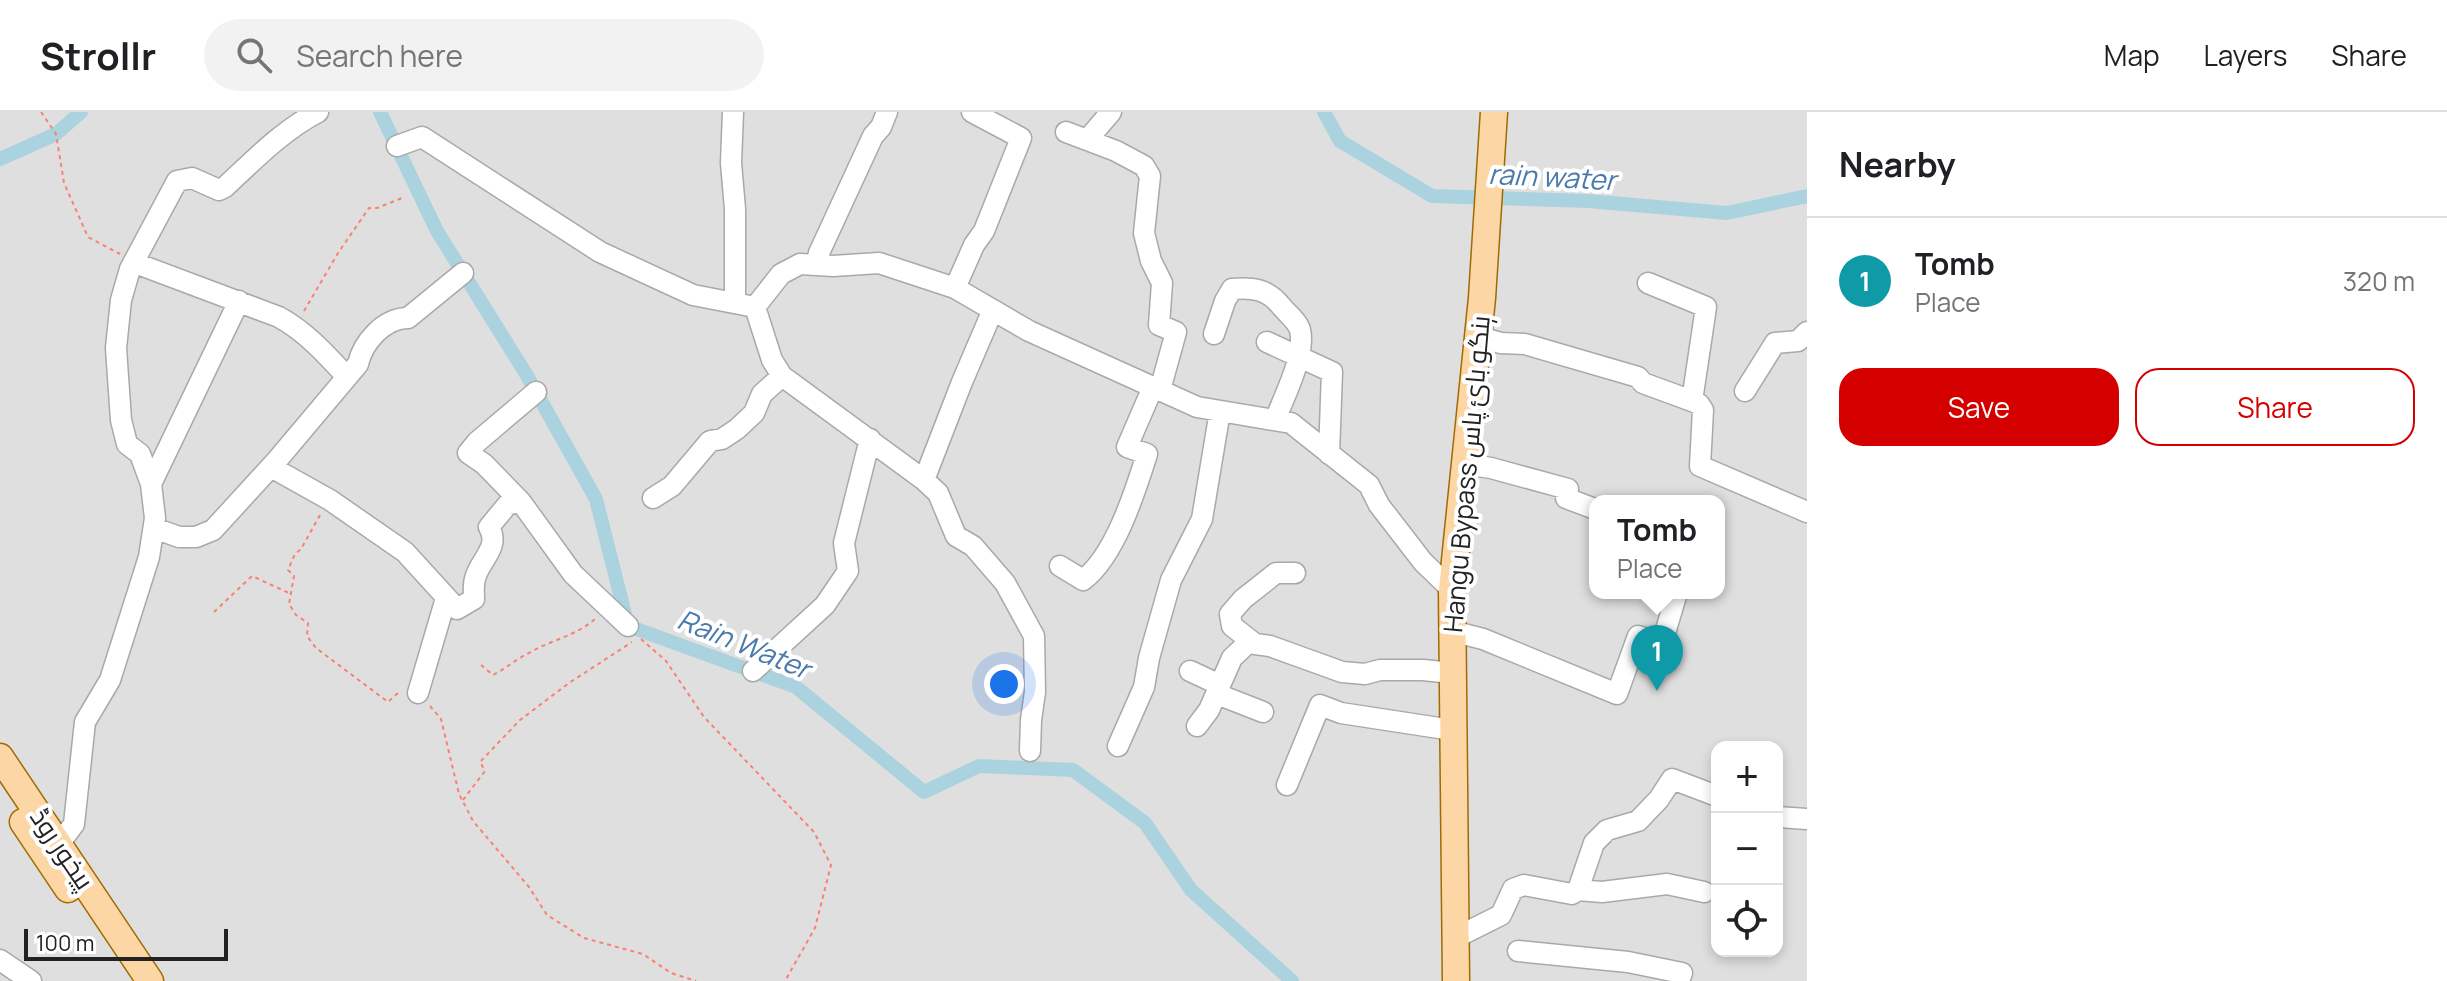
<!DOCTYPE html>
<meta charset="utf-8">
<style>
:root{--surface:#fff;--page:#f2f2f2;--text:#202124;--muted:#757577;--line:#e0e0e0;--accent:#d40000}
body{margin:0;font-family:Manrope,Cairo,sans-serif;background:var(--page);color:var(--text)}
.controls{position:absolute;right:24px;bottom:24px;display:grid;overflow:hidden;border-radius:16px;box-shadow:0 4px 12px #0003}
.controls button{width:72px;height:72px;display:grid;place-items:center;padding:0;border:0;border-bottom:2px solid var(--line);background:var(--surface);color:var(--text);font:40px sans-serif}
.scale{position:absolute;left:24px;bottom:20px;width:204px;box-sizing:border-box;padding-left:8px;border:4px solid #222;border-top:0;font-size:22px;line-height:28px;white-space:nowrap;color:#222;-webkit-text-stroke:6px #fff;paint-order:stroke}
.you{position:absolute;left:1004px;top:572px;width:28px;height:28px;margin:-20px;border:6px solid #fff;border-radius:50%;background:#1a73e8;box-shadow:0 0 0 12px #1a73e833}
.badge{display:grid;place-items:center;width:52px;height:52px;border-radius:50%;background:var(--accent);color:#fff;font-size:26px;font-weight:700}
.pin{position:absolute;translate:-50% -66px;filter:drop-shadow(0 2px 4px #0008)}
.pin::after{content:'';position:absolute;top:42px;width:28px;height:24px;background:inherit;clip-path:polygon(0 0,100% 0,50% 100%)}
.popup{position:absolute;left:1589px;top:383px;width:136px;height:104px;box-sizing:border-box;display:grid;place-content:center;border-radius:16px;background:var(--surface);filter:drop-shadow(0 2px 6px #0005);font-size:26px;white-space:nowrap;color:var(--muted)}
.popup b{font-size:30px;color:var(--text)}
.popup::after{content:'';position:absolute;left:50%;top:100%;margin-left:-16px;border:16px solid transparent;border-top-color:var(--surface)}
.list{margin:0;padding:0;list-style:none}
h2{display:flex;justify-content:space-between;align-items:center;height:104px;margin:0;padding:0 32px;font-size:34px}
h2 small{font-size:26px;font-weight:400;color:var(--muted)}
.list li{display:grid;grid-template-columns:52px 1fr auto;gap:24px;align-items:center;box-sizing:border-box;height:128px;padding:0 32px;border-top:2px solid var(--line)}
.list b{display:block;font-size:30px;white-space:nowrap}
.list p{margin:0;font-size:26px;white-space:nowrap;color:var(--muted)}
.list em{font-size:26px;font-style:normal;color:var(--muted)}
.actions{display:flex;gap:16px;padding:24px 32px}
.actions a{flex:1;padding:18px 0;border:2px solid var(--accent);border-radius:24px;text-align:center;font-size:28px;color:var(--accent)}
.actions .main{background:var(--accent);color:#fff}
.icon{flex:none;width:44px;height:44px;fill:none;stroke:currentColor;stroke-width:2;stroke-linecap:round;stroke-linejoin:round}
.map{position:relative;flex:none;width:1807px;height:869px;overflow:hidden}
header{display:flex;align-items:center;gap:48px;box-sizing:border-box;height:112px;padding:0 40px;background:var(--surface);border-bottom:2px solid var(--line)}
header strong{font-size:38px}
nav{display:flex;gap:44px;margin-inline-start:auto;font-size:28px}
.search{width:560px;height:72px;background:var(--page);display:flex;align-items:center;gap:20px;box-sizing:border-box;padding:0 28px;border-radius:44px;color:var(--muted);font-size:30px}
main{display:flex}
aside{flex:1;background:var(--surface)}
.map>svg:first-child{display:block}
</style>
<header>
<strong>Strollr</strong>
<div class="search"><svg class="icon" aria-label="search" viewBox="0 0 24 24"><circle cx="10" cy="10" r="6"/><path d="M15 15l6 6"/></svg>Search here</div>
<nav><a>Map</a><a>Layers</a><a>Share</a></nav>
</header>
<main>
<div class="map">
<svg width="1807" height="869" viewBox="0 0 1807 869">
<rect width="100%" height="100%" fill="#f2efe9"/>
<path fill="#e0dfdf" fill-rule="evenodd" d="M0 0H1807V869H0ZM1595 389H1719V481H1595ZM1717 635H1777V839H1717Z"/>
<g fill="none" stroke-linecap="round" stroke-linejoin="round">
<path stroke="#aad3df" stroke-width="14" d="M380 0 437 119 526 262 596 387 628 514 796 575 924 680 979 654 1073 658 1145 711 1191 778 1292 869
M1324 0 1340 29 1432 84 1588 89 1727 101 1807 84
M0 47 56 22 81 0"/>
<g stroke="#a9a9a9" stroke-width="23">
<path id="minor" d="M733 0 731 51 735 97V191
M1066 20 1116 39 1144 54 1150 64 1144 121 1151 149 1162 171 1159 213 1176 220 1160 278
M1087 28 1111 0
M397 34 422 25 600 140 693 183 755 195 781 162 800 152 833 154 879 151 955 176 1029 219 1197 295 1291 311 1369 373 1379 393 1423 450 1452 478
M135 151 279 205C306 220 326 242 347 265
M816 153 819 141 873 24 881 15 887 0
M955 176 974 133 984 119 1021 26 972 0
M755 195 772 248 782 264 924 368 938 381 956 424 973 434 1005 471 1034 524 1035 580 1031 608 1030 639
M1214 222 1225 189 1232 177C1252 175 1268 177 1281 194 1287 201 1298 210 1300 218 1306 242 1284 285 1275 308
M1478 225 1501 231 1525 232 1638 265 1643 271 1692 289 1706 195 1648 171
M1267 230 1332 260 1329 342
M1745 279 1775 231 1798 229 1807 220
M1692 289 1699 292 1703 298 1700 354 1807 400
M1465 352 1491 356 1568 377 1566 386 1595 397
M271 355 330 388 405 440 457 497 474 487C474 481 473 473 475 467 479 448 501 436 489 415L508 392 521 390 573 462 628 514
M924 368 962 270 992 200
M151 372 239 189
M653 386 672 374 710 329 722 327 737 317 754 301 762 282 782 264
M521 390 484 352 468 341 477 330 536 280
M154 416 179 425H196L213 418 278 347 358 252C363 230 384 206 408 206L463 161
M1060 454 1083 468C1115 444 1135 380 1147 342L1127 335 1153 275
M1295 461H1276L1243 487 1230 502 1232 514 1255 532 1270 534 1342 560 1365 562 1380 558H1423L1452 561
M1452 519 1483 527 1617 582 1638 524 1662 531 1677 481
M753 559 825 493 848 459 844 431 870 327
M1190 559 1220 573
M418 581 446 486
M1217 582 1263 600
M1197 614 1209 598 1232 546 1250 529
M1118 634 1144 575 1149 546 1171 468 1202 407 1220 299
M1287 673 1320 593 1341 601 1452 618
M1777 705 1807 707
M49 740 59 732 74 712 85 610 110 568 149 445 155 406 151 372 140 342 127 332 121 308 116 236 121 188 130 157 177 69 192 66 219 78 225 75C254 48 283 18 318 0
M1578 778 1602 780 1667 772 1704 780
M1453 827 1501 803 1513 777 1524 773 1572 782 1578 778 1594 731 1607 718 1638 709 1659 687 1672 667 1717 684
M1518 839 1628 850 1682 861 1679 869
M0 848 31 869"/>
</g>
<g stroke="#a06b00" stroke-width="29">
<path id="major" d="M0 645 150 869
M23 710 68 777
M1456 869 1452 478 1482 186 1494 0"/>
</g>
<path stroke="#fa8072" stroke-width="2" stroke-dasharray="4 4" stroke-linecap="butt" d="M41 0 56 22 64 71 88 125 120 142
M304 199 338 141 369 96H377L402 86
M320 403 301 437 295 442 288 458 294 464 289 492 296 503 308 511 307 524 316 536 388 590 400 579
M214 500 252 464 291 482
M641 527 666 549 704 605 814 720 831 753 815 816 785 869
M481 553 493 563C505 557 515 548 527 542 550 528 577 524 596 506
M430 594 441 607 459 682 473 709 529 775 547 803 584 826 643 842 671 861 696 869
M463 688 485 659 480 650 520 608 569 571 632 530"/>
<use href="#minor" stroke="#fff" stroke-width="20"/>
<use href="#major" stroke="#fcd6a4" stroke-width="26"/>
</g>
<g text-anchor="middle" stroke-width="8" stroke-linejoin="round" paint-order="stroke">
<g font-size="26" fill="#222" stroke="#fff">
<text transform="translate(1467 362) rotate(-85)" y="9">Hangu Bypass ہنگو بائ پاس</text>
<text transform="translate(62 737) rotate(56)" y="9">پیخور روڈ</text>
</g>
<g font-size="28" font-style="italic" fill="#4a7aab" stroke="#fff">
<text transform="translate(1552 65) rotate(3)" y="10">rain water</text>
<text transform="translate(744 532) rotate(22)" y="10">Rain Water</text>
</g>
</g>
</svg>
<div class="controls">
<button>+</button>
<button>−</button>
<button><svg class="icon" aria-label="locate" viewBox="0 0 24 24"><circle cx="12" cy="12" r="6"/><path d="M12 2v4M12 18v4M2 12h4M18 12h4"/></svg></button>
</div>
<div class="scale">100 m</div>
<div class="you"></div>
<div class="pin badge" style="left:1657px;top:579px;background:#0f9aa8">1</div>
<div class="popup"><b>Tomb</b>Place</div>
</div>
<aside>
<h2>Nearby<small></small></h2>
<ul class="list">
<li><span class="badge" style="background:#0f9aa8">1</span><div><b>Tomb</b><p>Place</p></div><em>320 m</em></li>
</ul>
<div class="actions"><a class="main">Save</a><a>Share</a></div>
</aside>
</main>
